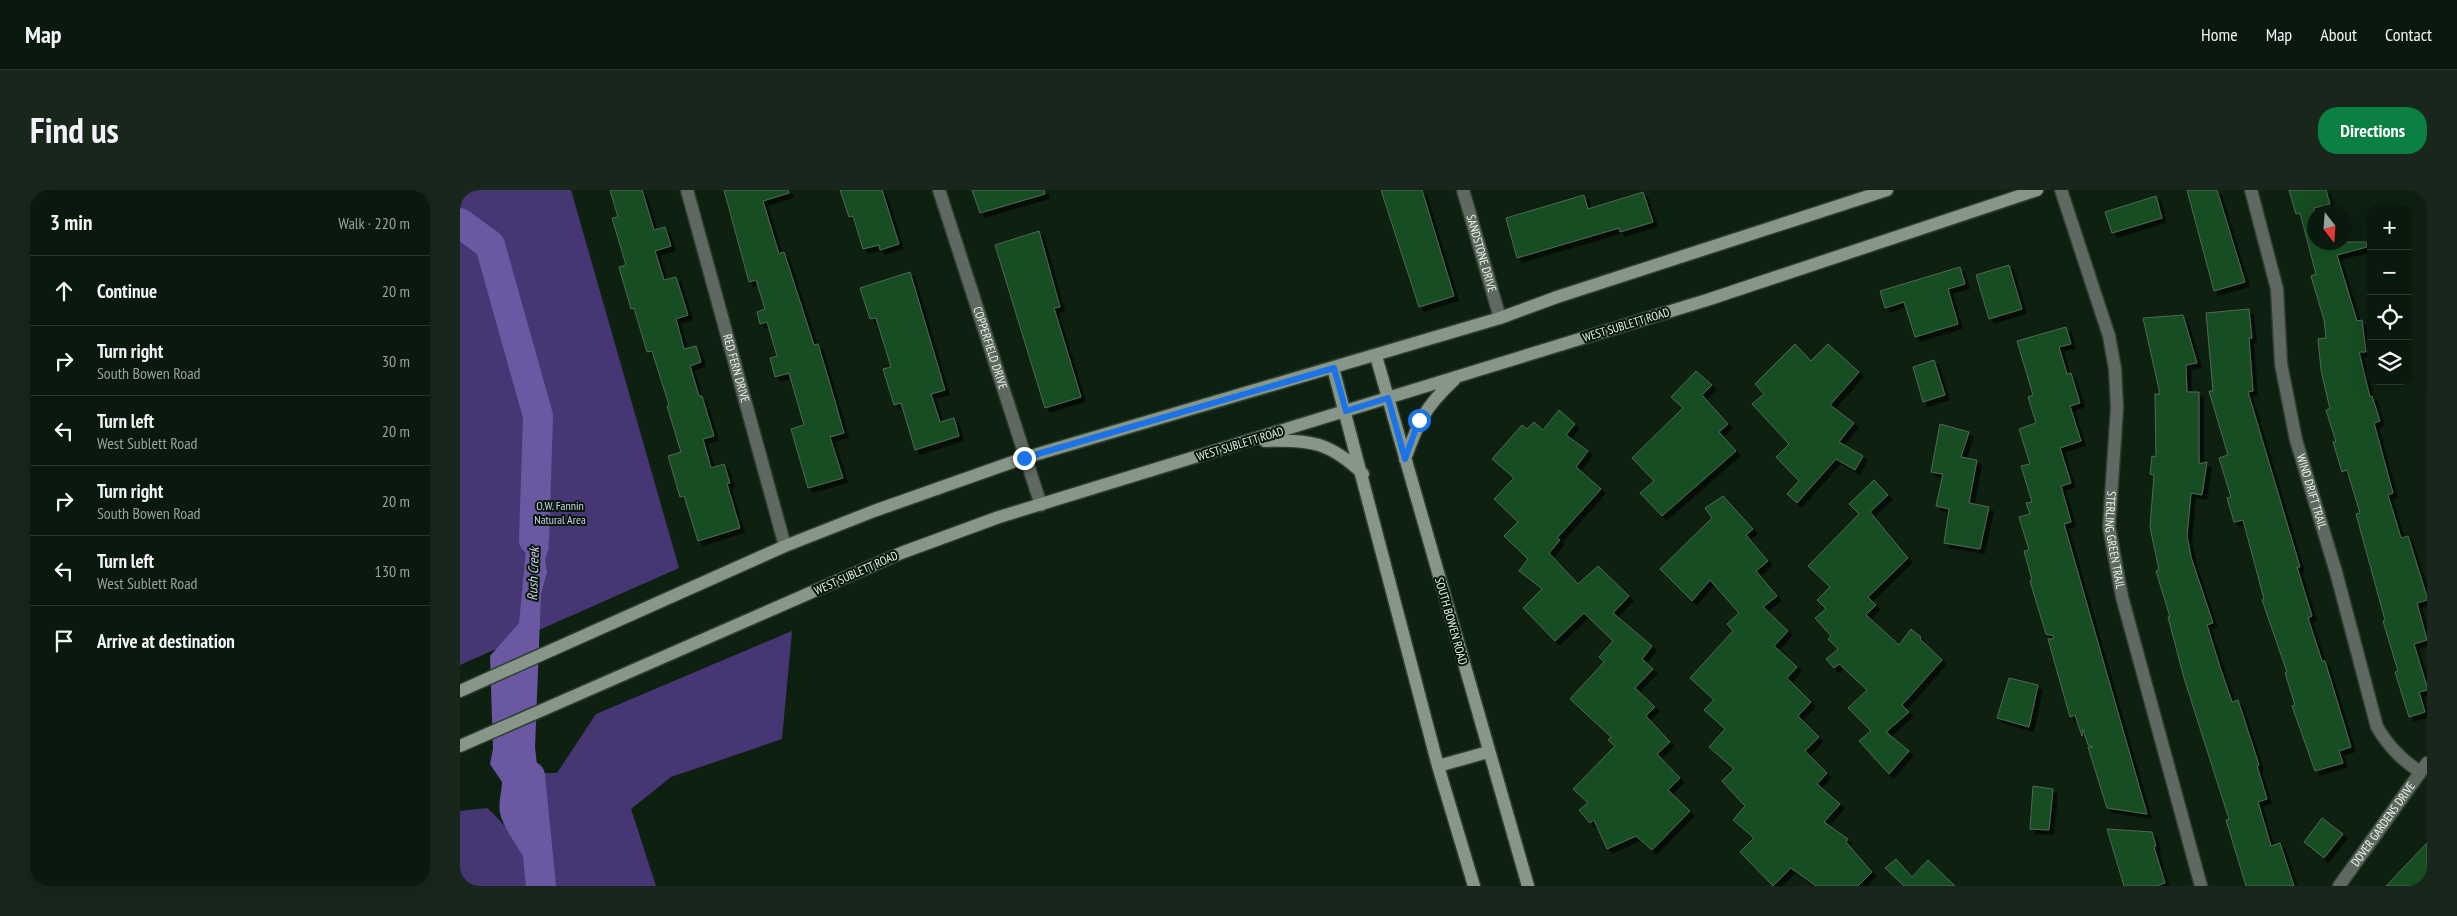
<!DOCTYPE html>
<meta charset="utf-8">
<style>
:root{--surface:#0a190d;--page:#18261b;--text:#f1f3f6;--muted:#99a09d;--line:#2a382e;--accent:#0b8043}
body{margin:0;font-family:"PT Sans Narrow",sans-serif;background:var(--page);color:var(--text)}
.controls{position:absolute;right:15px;top:15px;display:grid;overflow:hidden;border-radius:10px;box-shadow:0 5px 20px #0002}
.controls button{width:45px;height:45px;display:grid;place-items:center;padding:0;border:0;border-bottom:1px solid var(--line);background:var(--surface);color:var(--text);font:25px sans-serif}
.compass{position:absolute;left:1847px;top:15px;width:45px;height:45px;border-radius:50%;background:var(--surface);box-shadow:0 5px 20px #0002;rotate:163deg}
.stop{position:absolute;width:15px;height:15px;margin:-11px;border:4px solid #1a73e8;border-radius:50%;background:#fff}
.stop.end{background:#1a73e8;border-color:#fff;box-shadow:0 1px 5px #0008}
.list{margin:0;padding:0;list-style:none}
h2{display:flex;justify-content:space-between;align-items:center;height:65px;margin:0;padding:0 20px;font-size:21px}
h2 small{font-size:16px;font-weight:400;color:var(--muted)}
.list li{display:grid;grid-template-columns:32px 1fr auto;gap:15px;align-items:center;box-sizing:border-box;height:70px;padding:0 20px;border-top:1px solid var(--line)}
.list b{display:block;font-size:19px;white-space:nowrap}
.list p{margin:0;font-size:16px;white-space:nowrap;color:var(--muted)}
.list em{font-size:16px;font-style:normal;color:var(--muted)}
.icon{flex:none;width:28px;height:28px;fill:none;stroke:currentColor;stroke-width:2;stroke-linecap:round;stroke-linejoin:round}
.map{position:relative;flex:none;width:1967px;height:696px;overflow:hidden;border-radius:20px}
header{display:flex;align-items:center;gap:30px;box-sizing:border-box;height:70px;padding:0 25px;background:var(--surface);border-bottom:1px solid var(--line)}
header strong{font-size:24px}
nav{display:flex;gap:28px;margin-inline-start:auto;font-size:18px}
.intro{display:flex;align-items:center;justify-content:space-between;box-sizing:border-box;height:120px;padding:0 30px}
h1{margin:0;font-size:35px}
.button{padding:12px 22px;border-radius:20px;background:var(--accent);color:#fff;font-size:18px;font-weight:700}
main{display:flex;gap:30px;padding:0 30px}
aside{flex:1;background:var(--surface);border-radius:20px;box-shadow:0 5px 20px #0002}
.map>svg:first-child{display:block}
</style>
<header>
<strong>Map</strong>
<nav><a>Home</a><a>Map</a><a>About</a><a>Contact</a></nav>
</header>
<div class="intro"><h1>Find us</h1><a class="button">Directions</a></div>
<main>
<aside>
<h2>3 min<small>Walk · 220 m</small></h2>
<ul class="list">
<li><svg class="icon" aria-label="ahead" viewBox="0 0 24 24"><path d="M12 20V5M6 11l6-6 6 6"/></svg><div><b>Continue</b></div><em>20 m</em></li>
<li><svg class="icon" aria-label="right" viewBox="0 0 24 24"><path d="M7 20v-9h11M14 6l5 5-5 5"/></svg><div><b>Turn right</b><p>South Bowen Road</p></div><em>30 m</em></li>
<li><svg class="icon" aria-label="left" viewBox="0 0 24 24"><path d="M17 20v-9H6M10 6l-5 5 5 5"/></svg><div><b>Turn left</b><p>West Sublett Road</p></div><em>20 m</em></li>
<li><svg class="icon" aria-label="right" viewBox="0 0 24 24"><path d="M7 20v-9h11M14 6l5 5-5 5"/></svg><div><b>Turn right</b><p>South Bowen Road</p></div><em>20 m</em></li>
<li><svg class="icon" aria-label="left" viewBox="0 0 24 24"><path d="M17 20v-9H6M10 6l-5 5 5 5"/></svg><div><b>Turn left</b><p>West Sublett Road</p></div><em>130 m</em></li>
<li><svg class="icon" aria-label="arrive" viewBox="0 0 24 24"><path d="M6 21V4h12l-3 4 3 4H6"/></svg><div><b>Arrive at destination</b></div></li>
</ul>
</aside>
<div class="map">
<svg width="1967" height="696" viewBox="0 0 1967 696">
<defs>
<filter id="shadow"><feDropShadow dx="4.5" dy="4.5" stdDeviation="0" flood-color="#0009"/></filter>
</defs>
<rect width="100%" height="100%" fill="#0e2111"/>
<path fill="#473674" d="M0 0H111L219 378 0 475Z
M332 441 322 549 211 587 171 619 196 696H91L86 666 72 645 78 583H97L136 524Z
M27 618C50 638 69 667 79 696H0V621Z"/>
<path fill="#6b58a3" d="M71 309H81L88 333 85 346 89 357 85 370 87 382 81 404 75 557 78 583 72 646 86 666 91 696H79C71 672 44 643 40 623 38 614 42 601 42 592L30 574 33 559 30 466 59 433Z"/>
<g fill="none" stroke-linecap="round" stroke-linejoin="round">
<path stroke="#6b58a3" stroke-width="30" d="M0 33 30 55 78 226 74 350
M70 586 81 696"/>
</g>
<path fill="#134d21" stroke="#526855" filter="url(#shadow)" d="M150 0H182L194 40 205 37 211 56 195 61 204 90 216 87 223 109 228 125 216 129 224 159 236 156 241 172 230 176 239 206H242L254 246 243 249 251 278 264 274 270 293 267 294 280 338 238 351 224 306 220 307 208 266 221 262 207 216 209 215 192 161 187 162 174 118 171 119 159 77 166 75 152 28 158 27Z
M264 0H328L329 3 303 11 319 64 324 62 354 155 358 154 372 201 384 243 370 247 383 288 348 298 331 239 344 235 329 183 315 187 310 168 317 166 307 132 300 134 297 122 305 119 296 90 289 92Z
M380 0H422L439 54 420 60 419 55 403 59 393 26 389 27Z
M512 0H584L585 4 520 23Z
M921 0H962L994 106 959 117Z
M1727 0H1757L1785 92 1754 101Z
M1829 0H1866L1870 14 1854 18V52H1906L1907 57 1877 65 1897 131 1902 130 1906 162H1899L1910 207 1912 206 1920 231 1914 233 1933 303 1928 305 1941 348 1948 346 1967 407V410L1957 413 1967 450 1954 454 1967 497V500L1959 502 1965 522 1949 527 1935 482 1938 481 1923 431 1925 430 1896 324 1900 323 1887 280 1882 282 1873 252H1876L1866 220 1870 219 1861 180 1858 149 1866 148 1864 130 1851 86 1856 84 1840 23 1836 24Z
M1183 2 1193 32 1160 42 1159 38 1057 68 1046 28 1124 5 1128 19Z
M1696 6 1702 28 1652 43 1645 22Z
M579 41 600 117 594 118 621 207 585 218 535 55Z
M1549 75 1562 119 1529 129 1516 85Z
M1500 77 1505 94 1488 99 1498 134 1455 147 1444 112 1425 118 1420 101Z
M450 82 485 200 471 204 480 232 494 228 499 246 455 260 441 213 434 215 423 179 431 177 416 128 410 129 400 98Z
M1789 119 1792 148H1789L1793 201 1788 202 1840 377H1837L1852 426 1848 428 1862 471H1865L1891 557 1879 561 1883 573 1855 581 1832 516 1835 515 1825 483 1827 482 1802 410 1804 409 1783 330 1774 332 1767 308 1771 307 1759 268 1768 265 1749 201H1753L1746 123Z
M1723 125 1737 173 1726 175 1727 202H1739V274L1747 272 1742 305 1731 303 1727 346 1731 367 1753 433 1747 435 1760 477 1772 512 1778 510 1799 575 1797 576 1807 609 1798 612 1811 656 1820 653 1834 696H1786L1766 630 1769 629 1724 488 1708 427H1710L1696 381 1699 380 1690 337 1694 285 1690 284 1692 266 1696 267 1695 204H1700L1683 128Z
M1606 137 1611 154 1599 157 1607 184 1611 183 1620 213 1610 216 1621 251 1600 258 1611 293 1601 296 1611 332 1604 334 1687 624 1647 618 1628 557H1633L1628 555 1623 539 1622 546 1615 525 1610 527 1588 449H1593L1594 446 1586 444 1570 391 1572 390 1564 361 1569 360 1559 327 1570 324 1566 313 1572 312 1561 276 1570 274 1559 239 1576 233 1568 207 1573 205 1557 151Z
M1335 154 1351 171 1368 154 1399 182 1370 215 1394 233 1379 252 1403 266 1395 280 1376 269 1337 313 1327 304 1339 291 1316 267 1329 254 1292 214 1304 204 1295 194Z
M1474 170 1485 205 1463 212 1453 177Z
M1236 181 1252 195 1242 205 1268 234 1259 242 1276 261 1202 326 1180 303 1194 291 1172 268 1223 218 1211 207Z
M1099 220 1115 234 1106 245 1128 261 1116 277 1141 299 1097 348 1100 350 1089 363 1118 394 1138 376 1169 406 1153 423 1192 456 1182 469 1193 479 1175 498 1195 517 1186 526 1210 552 1197 564 1220 588 1208 600 1230 621 1192 660 1176 646 1147 659 1134 630 1130 633 1119 620 1128 613 1113 599 1155 556 1148 550 1151 547 1110 509 1144 472 1139 467 1153 451 1124 423 1095 451 1063 418 1082 399 1059 381 1068 369 1044 346 1058 332 1034 309 1054 288 1032 269 1062 235 1067 239 1074 232 1083 240Z
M1480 234 1509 242 1501 267 1517 270 1509 313 1529 317 1520 359 1484 353 1489 319 1476 316 1483 284 1471 282Z
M1414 290 1428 305 1410 322 1448 368 1408 407 1416 415 1406 425 1439 455 1451 439 1461 447 1460 449 1482 470 1442 515 1449 522 1426 542 1449 561 1429 584 1399 551 1411 541 1388 518 1407 500 1379 474 1374 478 1366 469 1378 459 1368 449 1371 446 1355 428 1366 419 1357 410 1370 397 1348 376 1399 324 1389 314Z
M1263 306 1293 339 1286 345 1308 371 1296 381 1317 406 1303 417 1328 441 1314 456 1337 477 1327 488 1351 512 1338 526 1359 547 1345 561 1367 583 1357 594 1380 614 1364 632 1388 649 1386 652 1412 682 1398 696H1356L1331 678 1313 696 1280 662 1294 648 1273 630 1285 616 1262 591 1274 579 1249 557 1265 539 1244 520 1254 510 1230 488 1273 441 1267 434 1279 423 1250 390 1232 411 1200 379 1252 328 1245 318Z
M1549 488 1578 495 1569 537 1537 528Z
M1573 596 1593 599 1589 640 1570 639Z
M1862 628 1883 644 1864 668 1844 652Z
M1647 639 1692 642 1696 656 1694 657 1705 693 1696 696H1664Z
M1967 653V696H1926Z
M1436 669 1452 687 1468 670 1495 696H1444L1425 678Z"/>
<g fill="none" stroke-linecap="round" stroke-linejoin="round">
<g stroke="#2d3f2f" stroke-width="15">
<g id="minor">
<path id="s1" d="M227 0 325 356"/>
<path id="s2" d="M479 0 581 315"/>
<path id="s3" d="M1601 0 1649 146 1655 179 1657 218 1649 337 1662 407 1741 696"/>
<path id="s4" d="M1791 0 1817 99 1821 174 1836 250 1876 382 1917 537C1929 557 1941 569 1960 582"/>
<path id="s5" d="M1879 696 1967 573"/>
</g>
</g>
<g stroke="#2d3f2f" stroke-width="15">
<g id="tertiary">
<path id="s6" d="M1003 0 1040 128"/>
</g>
</g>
<g stroke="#2d3f2f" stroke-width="15">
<path id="secondary" d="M916 166 1068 696
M873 178 978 576 1014 696
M805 251C849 249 870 252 903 284
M945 269C959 231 964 218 994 190
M0 501 325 356 414 321 564 268 1040 128 1097 107 1427 0
M0 556 441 363 539 327 1247 110 1577 0
M978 576 1028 562"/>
</g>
<use href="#minor" stroke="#606961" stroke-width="12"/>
<use href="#tertiary" stroke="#606961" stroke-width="12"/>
<use href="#secondary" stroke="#879688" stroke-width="12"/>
</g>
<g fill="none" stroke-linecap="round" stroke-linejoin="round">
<path stroke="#1a73e8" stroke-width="6" d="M564 268 874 178 886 221 928 208 945 269 959 230"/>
</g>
<g text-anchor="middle" stroke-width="4" stroke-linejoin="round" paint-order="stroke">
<g font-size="12" fill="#e9f5ea" stroke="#051808">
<text dy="4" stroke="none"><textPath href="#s6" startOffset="66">SANDSTONE DRIVE</textPath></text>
<text transform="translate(1166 135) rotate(-17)" y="4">WEST SUBLETT ROAD</text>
<text dy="4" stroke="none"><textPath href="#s2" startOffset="166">COPPERFIELD DRIVE</textPath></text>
<text dy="4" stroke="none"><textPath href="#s1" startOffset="185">RED FERN DRIVE</textPath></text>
<text transform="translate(780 254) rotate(-17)" y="4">WEST SUBLETT ROAD</text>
<text dy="4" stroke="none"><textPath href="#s4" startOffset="309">WIND DRIFT TRAIL</textPath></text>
<text dy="4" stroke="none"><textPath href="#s3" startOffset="359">STERLING GREEN TRAIL</textPath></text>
<text transform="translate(396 383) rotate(-24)" y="4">WEST SUBLETT ROAD</text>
<text transform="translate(991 431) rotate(74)" y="4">SOUTH BOWEN ROAD</text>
<text dy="4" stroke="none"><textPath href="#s5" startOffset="76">DOVER GARDENS DRIVE</textPath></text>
</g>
<g font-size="12" fill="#d3cbf5" stroke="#051808">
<text x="100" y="320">O.W. Fannin<tspan x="100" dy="14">Natural Area</tspan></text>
</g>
<g font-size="14" font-style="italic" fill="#d3cbf5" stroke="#051808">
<text transform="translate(73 384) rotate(-88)" y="5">Rush Creek</text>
</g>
</g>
</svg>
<div class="controls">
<button>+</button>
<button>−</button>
<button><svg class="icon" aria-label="locate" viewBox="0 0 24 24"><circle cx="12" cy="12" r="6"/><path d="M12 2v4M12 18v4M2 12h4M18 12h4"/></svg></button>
<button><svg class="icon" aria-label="layers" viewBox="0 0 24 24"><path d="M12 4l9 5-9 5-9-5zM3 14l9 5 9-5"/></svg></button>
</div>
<svg class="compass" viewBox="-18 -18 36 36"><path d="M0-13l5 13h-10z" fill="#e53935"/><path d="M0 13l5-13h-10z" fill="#99a09d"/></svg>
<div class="stop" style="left:959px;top:230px"></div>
<div class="stop end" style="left:564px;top:268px"></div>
</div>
</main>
